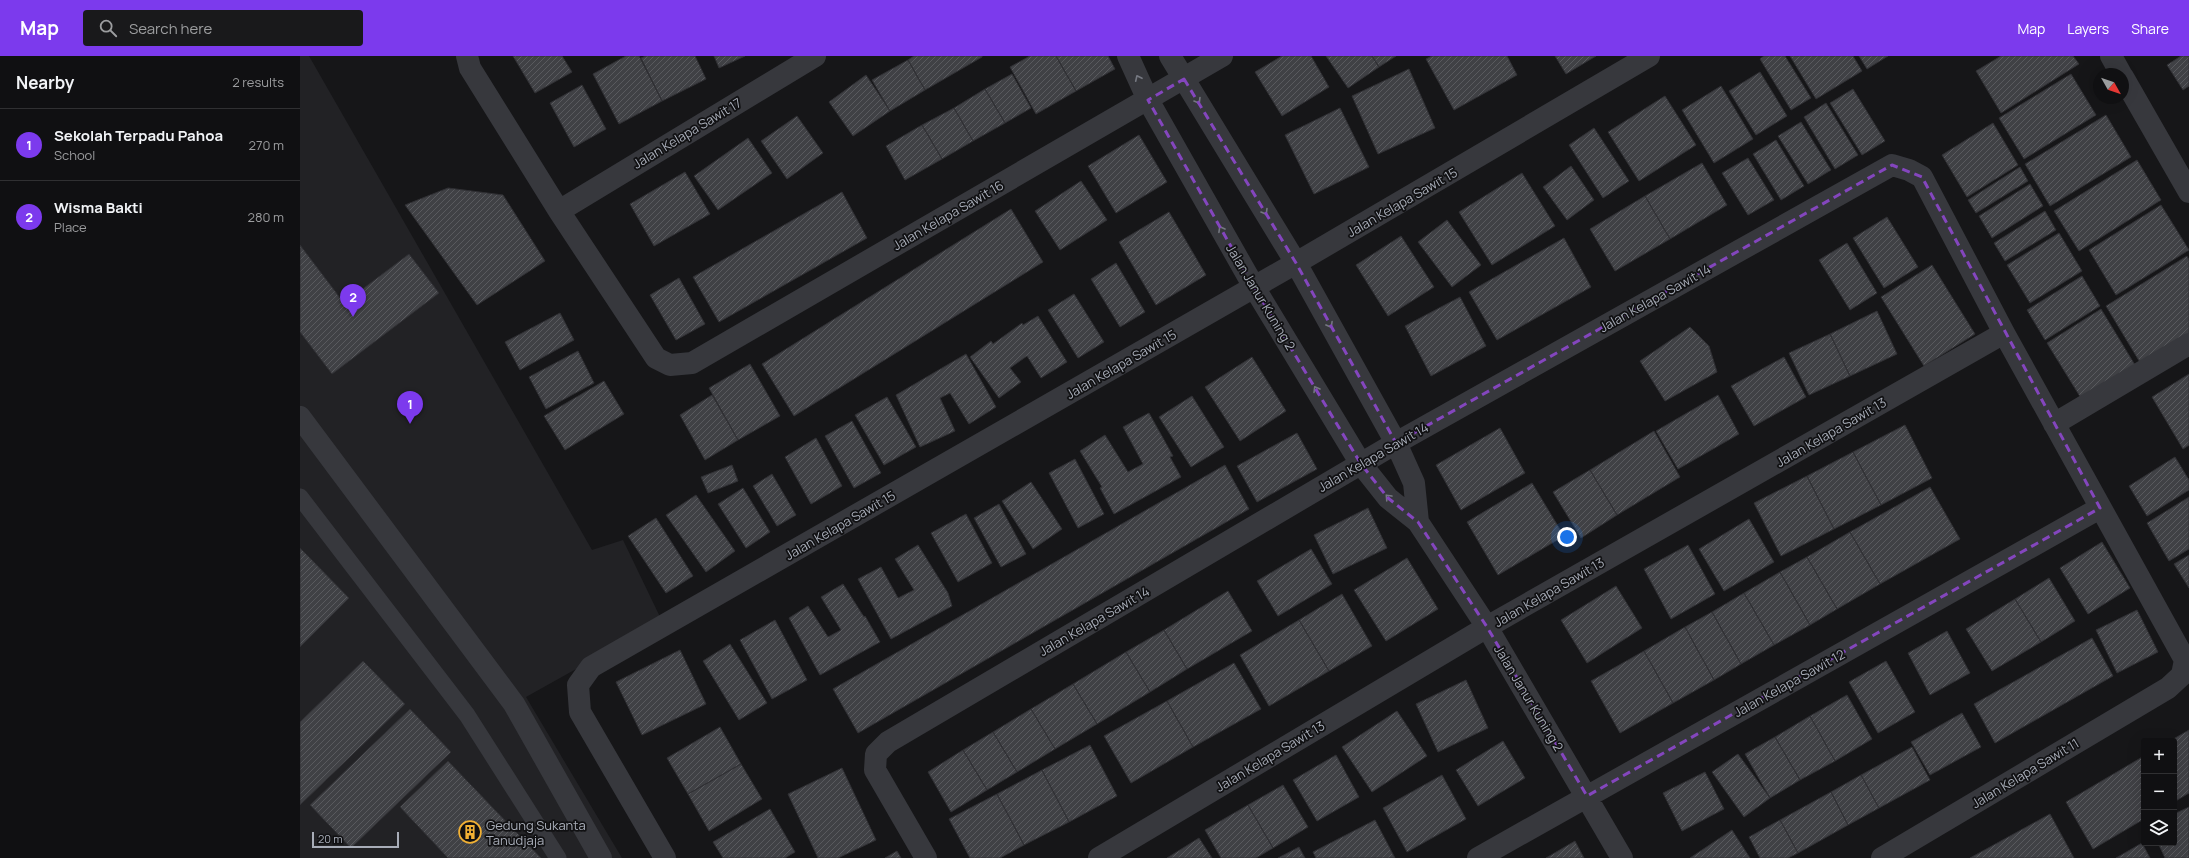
<!DOCTYPE html>
<meta charset="utf-8">
<style>
:root{--surface:#101012;--page:#19191b;--text:#f1f3f6;--muted:#9c9d9f;--line:#303032;--accent:#7c3aed}
body{margin:0;font-family:Manrope,sans-serif;background:var(--page);color:var(--text)}
.controls{position:absolute;right:12px;bottom:12px;display:grid;overflow:hidden;border-radius:4px;box-shadow:0 4px 16px #0002}
.controls button{width:36px;height:36px;display:grid;place-items:center;padding:0;border:0;border-bottom:1px solid var(--line);background:var(--surface);color:var(--text);font:20px sans-serif}
.compass{position:absolute;left:1793px;top:12px;width:36px;height:36px;border-radius:50%;background:var(--surface);box-shadow:0 4px 16px #0002;rotate:130deg}
.scale{position:absolute;left:12px;bottom:10px;width:87px;box-sizing:border-box;padding-left:4px;border:2px solid #a8adb8;border-top:0;font-size:11px;line-height:14px;white-space:nowrap;color:#a8adb8;-webkit-text-stroke:3px #111113;paint-order:stroke}
.you{position:absolute;left:1267px;top:481px;width:14px;height:14px;margin:-10px;border:3px solid #fff;border-radius:50%;background:#1a73e8;box-shadow:0 0 0 6px #1a73e833}
.badge{display:grid;place-items:center;width:26px;height:26px;border-radius:50%;background:var(--accent);color:#fff;font-size:13px;font-weight:700}
.pin{position:absolute;translate:-50% -33px;filter:drop-shadow(0 1px 2px #0008)}
.pin::after{content:'';position:absolute;top:21px;width:14px;height:12px;background:inherit;clip-path:polygon(0 0,100% 0,50% 100%)}
.list{margin:0;padding:0;list-style:none}
h2{display:flex;justify-content:space-between;align-items:center;height:52px;margin:0;padding:0 16px;font-size:17px}
h2 small{font-size:13px;font-weight:400;color:var(--muted)}
.list li{display:grid;grid-template-columns:26px 1fr auto;gap:12px;align-items:center;box-sizing:border-box;height:72px;padding:0 16px;border-top:1px solid var(--line)}
.list b{display:block;font-size:15px;white-space:nowrap}
.list p{margin:0;font-size:13px;white-space:nowrap;color:var(--muted)}
.list em{font-size:13px;font-style:normal;color:var(--muted)}
.icon{flex:none;width:22px;height:22px;fill:none;stroke:currentColor;stroke-width:2;stroke-linecap:round;stroke-linejoin:round}
.map{position:relative;flex:none;width:1889px;height:802px;overflow:hidden}
header{display:flex;align-items:center;gap:24px;box-sizing:border-box;height:56px;padding:0 20px;background:var(--accent);color:#fff}
header strong{font-size:19px}
nav{display:flex;gap:22px;margin-inline-start:auto;font-size:14px}
.search{width:280px;height:36px;background:var(--page);display:flex;align-items:center;gap:10px;box-sizing:border-box;padding:0 14px;border-radius:4px;color:var(--muted);font-size:15px}
main{display:flex}
aside{flex:1;background:var(--surface)}
.map>svg:first-child{display:block}
</style>
<header>
<strong>Map</strong>
<div class="search"><svg class="icon" aria-label="search" viewBox="0 0 24 24"><circle cx="10" cy="10" r="6"/><path d="M15 15l6 6"/></svg>Search here</div>
<nav><a>Map</a><a>Layers</a><a>Share</a></nav>
</header>
<main>
<aside>
<h2>Nearby<small>2 results</small></h2>
<ul class="list">
<li><span class="badge">1</span><div><b>Sekolah Terpadu Pahoa</b><p>School</p></div><em>270 m</em></li>
<li><span class="badge">2</span><div><b>Wisma Bakti</b><p>Place</p></div><em>280 m</em></li>
</ul>
</aside>
<div class="map">
<svg width="1889" height="802" viewBox="0 0 1889 802">
<defs>
<pattern id="building-hatch" width="6" height="6" patternUnits="userSpaceOnUse"><rect width="6" height="6" fill="#404145"/><path d="M-1 1l2-2M0 6l6-6M5 7l2-2" fill="none" stroke="#595a5e"/></pattern>
</defs>
<rect width="100%" height="100%" fill="#161618"/>
<path fill="#222225" d="M0 0H9L292 494 323 484 362 565 226 641 322 802H0Z"/>
<path fill="url(#building-hatch)" stroke="#303034" d="M213 0H262L272 16 235 37Z
M326 0H339L362 45 319 68 293 18Z
M346 0H395L406 23 362 45 341 2Z
M414 0H445L419 12Z
M614 0H682V1L625 34 608 4Z
M730 0H756L776 35 736 58 710 11Z
M756 0H808L815 13 776 35Z
M982 0H1011L1029 31 982 60 955 16Z
M1026 0H1072L1079 11 1048 32Z
M1072 0H1096L1079 11Z
M1132 0H1207L1217 19 1154 54 1126 3Z
M1255 0H1296L1266 18Z
M1464 0H1485L1511 42 1491 54 1460 3Z
M1490 0H1553L1562 15 1516 43Z
M1559 0H1588L1567 13Z
M1701 0H1773L1779 8 1701 57 1676 15Z
M1881 0H1889V30L1883 34 1867 9Z
M608 4 625 34 590 55 572 24Z
M1109 13 1135 72 1078 98 1052 40Z
M1460 16 1487 60 1456 79 1429 35Z
M712 18 731 52 705 67 685 33Z
M1771 18 1796 59 1724 103 1699 62Z
M566 19 590 55 553 80 529 46Z
M282 29 306 73 274 91 250 47Z
M1421 30 1453 83 1414 107 1382 54Z
M685 33 705 67 673 85 654 52Z
M1553 33 1585 85 1562 99 1530 47Z
M1365 40 1396 89 1339 125 1308 76Z
M1526 47 1558 99 1535 113 1504 61Z
M654 52 673 85 642 103 622 69Z
M1040 52 1069 111 1014 138 985 79Z
M1806 59 1831 101 1750 150 1725 108Z
M497 60 523 97 487 123 461 85Z
M1501 66 1531 114 1508 128 1478 80Z
M1693 67 1718 109 1667 141 1642 99Z
M622 69 642 103 605 124 586 90Z
M1294 72 1329 125 1303 142 1269 89Z
M839 79 867 126 816 157 788 110Z
M448 82 472 117 418 154 394 120Z
M1476 84 1504 130 1481 144 1453 98Z
M1448 102 1474 144 1448 159 1422 117Z
M1837 104 1861 144 1779 195 1754 155Z
M1402 107 1427 149 1370 183 1345 140Z
M1271 110 1294 144 1267 164 1243 131Z
M1720 111 1728 125 1676 157 1668 144Z
M385 116 410 158 354 190 330 148Z
M1222 117 1255 170 1192 209 1159 156Z
M781 125 807 164 760 194 735 155Z
M1730 128 1743 150 1692 182 1679 160Z
M148 132 203 139 245 205 177 249 105 149Z
M542 136 567 182 419 266 393 221Z
M1345 140 1370 183 1315 215 1290 173Z
M1861 149 1889 194 1816 239 1789 194Z
M711 153 743 206 494 360 462 308Z
M1745 155 1756 174 1705 205 1694 187Z
M869 156 906 219 856 249 819 186Z
M1587 161 1618 211 1584 232 1553 182Z
M1147 164 1181 209 1152 231 1118 186Z
M1759 177 1782 215 1730 247 1707 209Z
M1101 180 1134 231 1088 260 1056 209Z
M1264 182 1291 231 1197 284 1169 236Z
M1547 187 1577 237 1550 254 1519 204Z
M0 189 44 247 109 198 139 237 32 318 0 276Z
M1887 200 1889 204V278L1841 308 1806 250Z
M816 207 845 256 820 271 791 223Z
M1632 209 1675 278 1624 310 1581 241Z
M1782 220 1800 250 1745 284 1727 254Z
M379 222 405 268 376 284 350 239Z
M774 238 804 286 778 302 748 254Z
M1160 241 1186 290 1131 320 1105 270Z
M1801 253 1838 314 1784 347 1747 287Z
M1577 255 1597 298 1550 320 1530 278Z
M260 257 274 284 220 314 205 286Z
M738 260 767 306 741 322 727 300 710 312 721 326 699 342 670 301 691 285 693 288 722 267 723 269Z
M1390 271 1409 290 1417 316 1365 345 1340 305Z
M1530 278 1550 320 1509 339 1489 297Z
M278 295 294 327 246 353 229 321Z
M666 298 696 351 669 368 650 337 640 342 655 375 620 391 596 339Z
M952 301 986 355 940 385 905 331Z
M1484 301 1506 341 1454 370 1431 330Z
M450 308 480 360 438 384 409 332Z
M1889 318V389L1883 393 1852 341Z
M304 325 324 358 265 394 244 360Z
M412 339 438 384 405 404 380 359Z
M1418 339 1439 378 1378 413 1356 375Z
M892 340 924 391 891 411 859 361Z
M587 341 616 391 584 409 555 359Z
M849 357 873 400 870 401 881 421 814 458 800 432 802 431 780 395 805 379 828 416 843 408 823 371Z
M552 365 581 417 554 432 525 380Z
M1605 369 1632 422 1581 449 1553 396Z
M1200 372 1225 417 1161 454 1136 409Z
M1354 375 1380 421 1317 459 1290 414Z
M997 377 1017 413 957 446 937 410Z
M516 382 542 430 511 448 485 401Z
M1553 396 1581 449 1534 473 1507 420Z
M1875 401 1889 424V434L1847 460 1829 430Z
M775 403 804 458 778 472 749 417Z
M432 409 438 425 408 437 401 421Z
M925 409 949 453 558 677 533 633Z
M1290 414 1317 459 1281 482 1253 436Z
M472 418 496 459 477 470 453 430Z
M1507 420 1534 473 1481 500 1454 447Z
M731 426 762 473 733 493 702 445Z
M1232 427 1264 480 1198 519 1167 466Z
M1630 431 1660 483 1580 528 1550 476Z
M443 432 470 476 446 492 418 448Z
M396 439 435 495 406 516 366 459Z
M1889 441V493L1869 505 1847 467Z
M699 448 726 498 701 511 674 462Z
M1068 452 1087 492 1033 518 1014 479Z
M666 458 692 507 658 526 631 477Z
M356 462 393 520 366 537 328 480Z
M1449 463 1474 506 1424 535 1399 493Z
M1550 476 1580 528 1537 553 1507 501Z
M1802 486 1830 532 1788 558 1760 512Z
M618 489 648 537 652 550 591 583 558 523 581 511 598 542 614 534 595 503Z
M1388 489 1415 538 1371 563 1344 513Z
M0 492 49 542 0 591Z
M1011 493 1032 528 978 560 957 525Z
M1889 499V532L1874 508Z
M1507 501 1537 553 1510 569 1480 516Z
M1107 502 1138 553 1086 585 1054 534Z
M1480 516 1510 569 1474 589 1444 537Z
M1749 522 1775 565 1741 586 1715 543Z
M543 528 564 561 565 560 580 586 520 619 489 562 508 550 528 581 541 574 521 541Z
M1316 530 1342 572 1287 607 1261 564Z
M928 535 952 575 887 613 864 574Z
M1444 537 1474 589 1441 608 1412 556Z
M1042 538 1072 590 1029 615 999 564Z
M1715 543 1741 586 1692 615 1666 573Z
M1837 554 1858 596 1817 617 1796 574Z
M1412 556 1441 608 1414 624 1385 571Z
M475 564 507 624 472 643 440 584Z
M999 564 1029 615 969 650 940 599Z
M1385 571 1414 624 1373 647 1344 595Z
M864 574 887 613 850 636 826 596Z
M1647 575 1670 617 1630 639 1608 597Z
M1792 582 1813 620 1695 687 1674 648Z
M430 588 467 647 439 664 403 605Z
M380 594 406 648 342 679 316 626Z
M1344 595 1373 647 1320 677 1291 625Z
M826 596 850 636 797 668 773 628Z
M63 605 105 648 0 749V666Z
M1586 605 1615 656 1578 677 1549 626Z
M934 607 961 653 893 691 867 645Z
M1166 624 1188 672 1138 696 1116 648Z
M773 628 797 668 755 693 731 653Z
M1547 639 1572 683 1535 705 1510 660Z
M867 645 893 691 831 727 804 680Z
M110 653 151 696 51 792 10 749Z
M731 653 755 693 717 716 693 676Z
M1097 655 1127 700 1072 736 1042 691Z
M1662 657 1681 691 1630 719 1611 686Z
M1510 660 1535 705 1500 724 1475 681Z
M420 671 441 708 388 738 367 702Z
M1889 674V737L1874 746V685H1870Z
M693 676 717 716 687 734 663 694Z
M1475 681 1500 724 1470 742 1445 698Z
M1203 685 1225 722 1178 750 1156 714Z
M790 689 817 740 769 766 742 714Z
M1612 691 1630 724 1579 752 1561 719Z
M663 694 687 734 651 756 628 716Z
M1438 698 1470 742 1444 761 1412 716Z
M1036 699 1059 741 1017 765 993 724Z
M1844 700V763L1793 793 1766 746Z
M148 705 241 802H148L100 751Z
M441 708 462 743 409 775 388 738Z
M542 712 576 784 538 802H518L488 738Z
M742 714 769 766 724 789 697 738Z
M1405 716 1424 753 1382 775 1363 737Z
M1142 719 1166 763 1107 796 1083 752Z
M1561 719 1579 752 1548 769 1531 736Z
M983 729 1008 771 973 792 948 749Z
M1531 736 1548 769 1498 797 1480 764Z
M697 738 724 789 700 802H670L649 763Z
M948 749 973 792 956 802H921L905 774Z
M1889 751V802H1865L1858 787H1874V758Z
M470 753 495 796 485 802H423L413 786Z
M1750 758 1774 802H1670Z
M1075 764 1095 802H1016L1013 796Z
M1480 764 1498 797 1488 802H1460L1449 781Z
M1432 774 1450 802H1390Z
M899 782 912 802H867Z
M1275 785 1284 802H1246Z
M1842 787 1850 802H1816Z
M999 791 1005 802H978Z
M597 795 601 802H585Z"/>
<g fill="none" stroke-linecap="round" stroke-linejoin="round">
<path stroke="#37383d" stroke-width="17" d="M0 441 167 659 258 802"/>
<path stroke="#37383d" stroke-width="22" d="M167 0 170 12 259 155 356 302 370 309 392 307 922 0
M828 0 848 44 954 231 1061 408 1088 442 1118 466 1187 571 1322 802
M870 0 996 207 1096 387 1114 427 1118 466
M1811 0 1821 18
M1823 21 1889 136
M259 155 515 0
M0 361 214 648 301 802
M1754 368 1889 288
M365 802 280 656 278 629 291 611 996 207 1349 0
M626 802 575 714 576 698 588 686 1096 387 1592 109 1609 114 1622 121 1704 277 1885 604 1882 619 1868 632 1582 802
M799 802 1187 571 1704 277
M1178 802 1800 452"/>
</g>
<defs><path id="oneway-chevron" d="M-2-3.5L2.5 0L-2 3.5" fill="none" stroke-width="1.6" stroke-linecap="round" stroke-linejoin="round"/></defs>
<g stroke="#757881">
<use href="#oneway-chevron" transform="translate(838 22) rotate(-115)"/>
<use href="#oneway-chevron" transform="translate(898 45) rotate(59)"/>
<use href="#oneway-chevron" transform="translate(965 156) rotate(59)"/>
<use href="#oneway-chevron" transform="translate(921 173) rotate(-119)"/>
<use href="#oneway-chevron" transform="translate(1030 269) rotate(61)"/>
<use href="#oneway-chevron" transform="translate(1016 333) rotate(-121)"/>
<use href="#oneway-chevron" transform="translate(1088 441) rotate(-133)"/>
</g>
<path fill="none" stroke="#8446be" stroke-width="3" stroke-dasharray="8 5" stroke-linejoin="round" d="M884 23 996 207 1096 387 1592 109 1622 121 1800 452 1287 740 1187 571 1118 466 1088 442 1061 408 954 231 848 44Z"/>
<defs>
<g id="building-ring" transform="scale(1.15)"><circle r="9.5" fill="#111113" stroke="#f2b134" stroke-width="1.5"/><path d="M-4-6H4V6H1V3H-1V6H-4ZM-2.5-4.3h1.7v1.8h-1.7ZM.8-4.3h1.7v1.8H.8ZM-2.5-1h1.7V.8h-1.7ZM.8-1h1.7V.8H.8Z" fill="#f2b134"/></g>
</defs>
<g fill-rule="evenodd">
<use href="#building-ring" x="170" y="776"/>
</g>
<g text-anchor="middle" stroke-width="3.5" stroke-linejoin="round" paint-order="stroke">
<g font-size="13" fill="#a8adb8" stroke="#111113">
<text transform="translate(387 77) rotate(-31)" y="5">Jalan Kelapa Sawit 17</text>
<text transform="translate(1102 146) rotate(-30)" y="5">Jalan Kelapa Sawit 15</text>
<text transform="translate(648 159) rotate(-30)" y="5">Jalan Kelapa Sawit 16</text>
<text transform="translate(961 241) rotate(59)" y="5">Jalan Janur Kuning 2</text>
<text transform="translate(1355 242) rotate(-29)" y="5">Jalan Kelapa Sawit 14</text>
<text transform="translate(821 308) rotate(-30)" y="5">Jalan Kelapa Sawit 15</text>
<text transform="translate(1531 376) rotate(-30)" y="5">Jalan Kelapa Sawit 13</text>
<text transform="translate(1073 401) rotate(-30)" y="5">Jalan Kelapa Sawit 14</text>
<text transform="translate(540 469) rotate(-30)" y="5">Jalan Kelapa Sawit 15</text>
<text transform="translate(1249 536) rotate(-30)" y="5">Jalan Kelapa Sawit 13</text>
<text transform="translate(794 565) rotate(-30)" y="5">Jalan Kelapa Sawit 14</text>
<text transform="translate(1489 627) rotate(-29)" y="5">Jalan Kelapa Sawit 12</text>
<text transform="translate(1229 642) rotate(59)" y="5">Jalan Janur Kuning 2</text>
<text transform="translate(970 700) rotate(-31)" y="5">Jalan Kelapa Sawit 13</text>
<text transform="translate(1725 717) rotate(-31)" y="5">Jalan Kelapa Sawit 11</text>
</g>
<g font-size="13" fill="#a8adb8" stroke="#111113" text-anchor="start">
<text x="186" y="774">Gedung Sukanta<tspan x="186" dy="15">Tanudjaja</tspan></text>
</g>
</g>
</svg>
<div class="controls">
<button>+</button>
<button>−</button>
<button><svg class="icon" aria-label="layers" viewBox="0 0 24 24"><path d="M12 4l9 5-9 5-9-5zM3 14l9 5 9-5"/></svg></button>
</div>
<svg class="compass" viewBox="-18 -18 36 36"><path d="M0-13l5 13h-10z" fill="#e53935"/><path d="M0 13l5-13h-10z" fill="#9c9d9f"/></svg>
<div class="scale">20 m</div>
<div class="you"></div>
<div class="pin badge" style="left:110px;top:368px">1</div>
<div class="pin badge" style="left:53px;top:261px">2</div>
</div>
</main>
